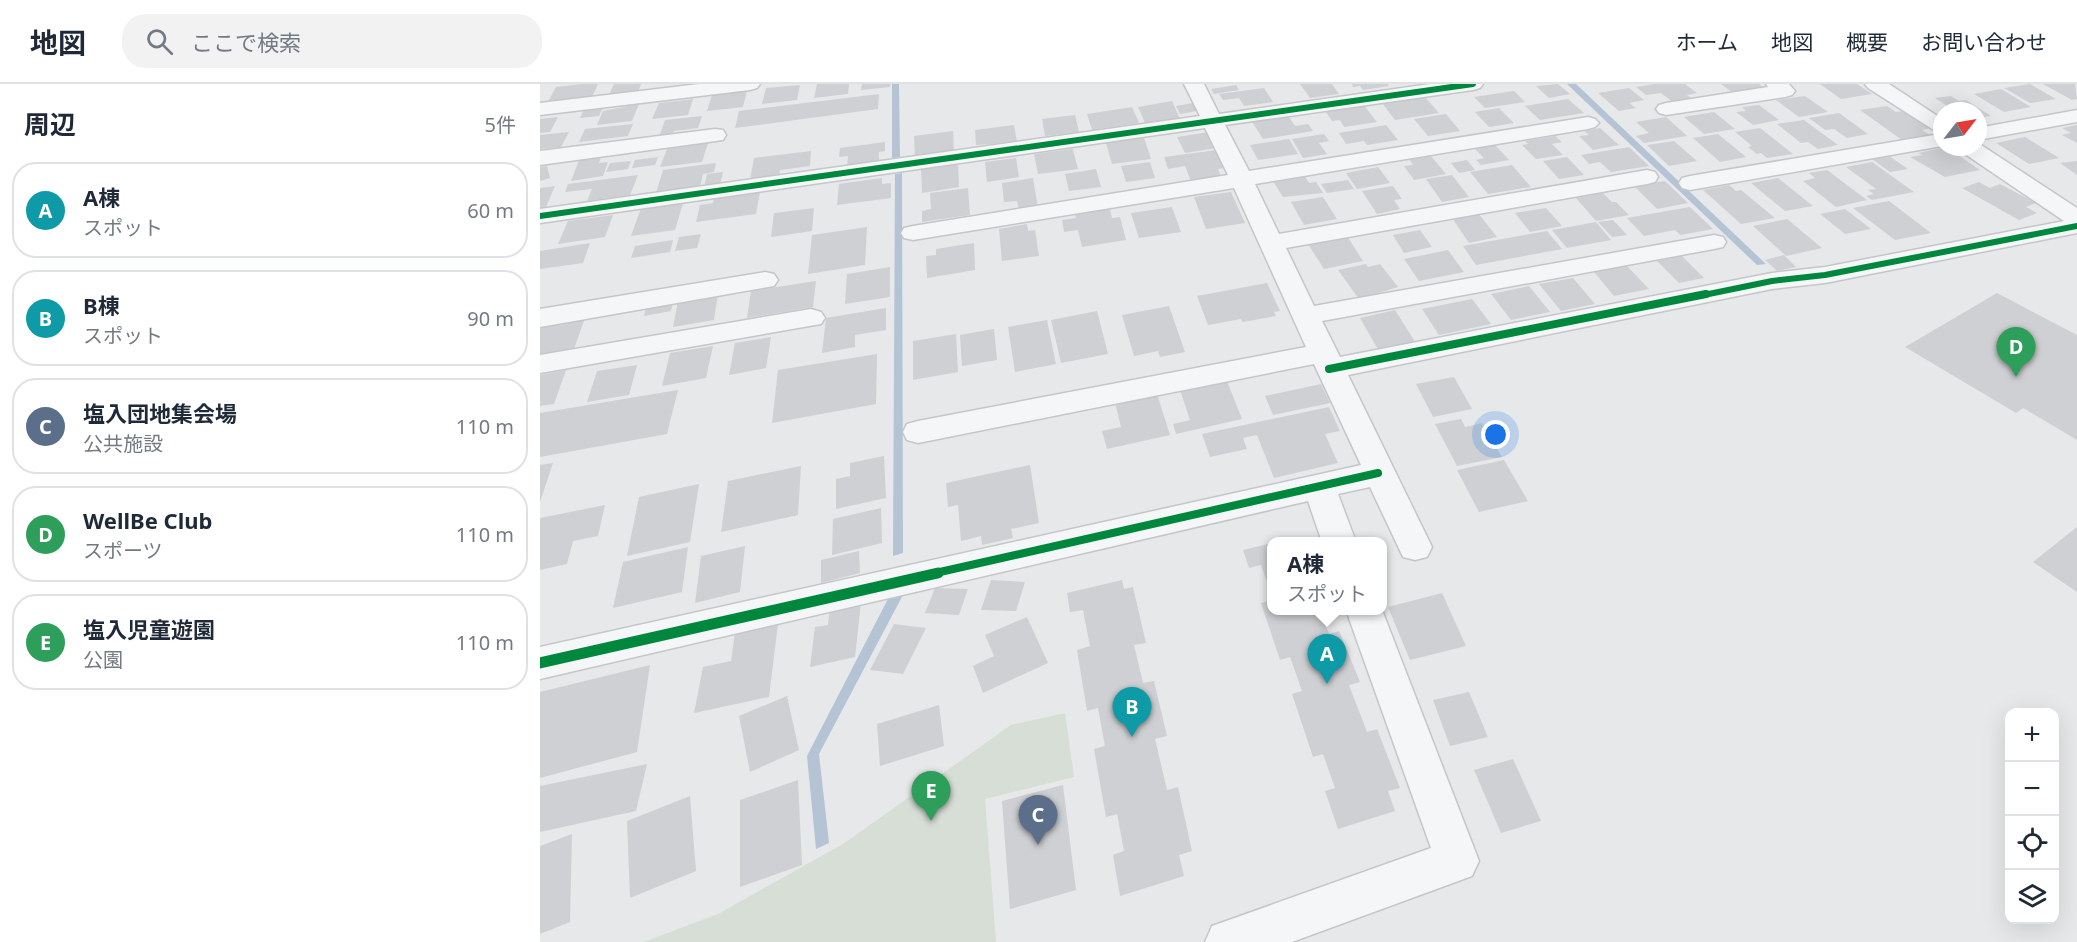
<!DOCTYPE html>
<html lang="ja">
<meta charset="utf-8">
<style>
:root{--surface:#fff;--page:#f2f2f3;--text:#1f2937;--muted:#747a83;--line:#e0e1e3;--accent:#6c737f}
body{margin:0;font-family:"Noto Sans","Noto Sans JP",sans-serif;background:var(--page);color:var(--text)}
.controls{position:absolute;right:18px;bottom:18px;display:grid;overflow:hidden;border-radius:12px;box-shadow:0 6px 24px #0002}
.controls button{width:54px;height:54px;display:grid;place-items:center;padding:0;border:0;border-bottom:2px solid var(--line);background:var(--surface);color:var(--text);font:30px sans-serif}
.compass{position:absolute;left:1393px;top:18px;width:54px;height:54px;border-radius:50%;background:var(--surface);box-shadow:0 6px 24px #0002;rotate:59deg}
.you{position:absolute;left:956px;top:351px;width:21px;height:21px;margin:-15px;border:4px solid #fff;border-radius:50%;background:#1a73e8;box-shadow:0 0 0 9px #1a73e833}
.badge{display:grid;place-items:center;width:39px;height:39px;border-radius:50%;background:var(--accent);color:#fff;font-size:20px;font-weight:700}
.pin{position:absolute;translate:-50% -50px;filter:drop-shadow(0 2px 3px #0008)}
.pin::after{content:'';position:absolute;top:32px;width:21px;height:18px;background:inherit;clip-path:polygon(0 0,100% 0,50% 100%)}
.popup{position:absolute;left:727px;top:453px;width:120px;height:78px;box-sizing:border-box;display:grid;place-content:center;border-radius:12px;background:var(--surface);filter:drop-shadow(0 2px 4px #0005);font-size:20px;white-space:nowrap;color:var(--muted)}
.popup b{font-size:22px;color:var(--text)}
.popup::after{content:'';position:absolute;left:50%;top:100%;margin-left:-12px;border:12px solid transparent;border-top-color:var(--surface)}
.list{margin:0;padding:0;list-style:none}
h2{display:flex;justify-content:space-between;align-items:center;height:78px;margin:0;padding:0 24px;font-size:26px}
h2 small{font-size:20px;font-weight:400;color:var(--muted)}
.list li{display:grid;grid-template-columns:39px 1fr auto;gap:18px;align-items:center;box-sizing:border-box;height:96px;margin:0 12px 12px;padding:0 12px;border:2px solid var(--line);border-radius:24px}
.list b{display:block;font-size:22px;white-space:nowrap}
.list p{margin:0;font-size:20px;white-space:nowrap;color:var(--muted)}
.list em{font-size:20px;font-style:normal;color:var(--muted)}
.icon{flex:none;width:33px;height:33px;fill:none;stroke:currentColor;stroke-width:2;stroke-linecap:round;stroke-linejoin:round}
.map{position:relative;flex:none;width:1537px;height:858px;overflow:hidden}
header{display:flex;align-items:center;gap:36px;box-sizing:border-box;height:84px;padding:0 30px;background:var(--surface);border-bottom:2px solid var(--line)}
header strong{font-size:28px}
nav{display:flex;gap:33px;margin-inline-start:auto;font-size:21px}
.search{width:420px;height:54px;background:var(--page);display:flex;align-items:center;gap:15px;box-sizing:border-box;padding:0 21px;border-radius:24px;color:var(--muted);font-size:22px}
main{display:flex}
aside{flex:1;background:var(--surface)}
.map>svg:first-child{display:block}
</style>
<header>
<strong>地図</strong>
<div class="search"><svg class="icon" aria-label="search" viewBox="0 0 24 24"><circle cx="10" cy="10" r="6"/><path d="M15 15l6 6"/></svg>ここで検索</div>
<nav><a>ホーム</a><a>地図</a><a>概要</a><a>お問い合わせ</a></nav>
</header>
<main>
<aside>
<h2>周辺<small>5件</small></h2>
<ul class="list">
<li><span class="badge" style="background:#0f9aa8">A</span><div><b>A棟</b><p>スポット</p></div><em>60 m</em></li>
<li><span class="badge" style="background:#0f9aa8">B</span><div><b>B棟</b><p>スポット</p></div><em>90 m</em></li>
<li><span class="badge" style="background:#5c6f8a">C</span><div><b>塩入団地集会場</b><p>公共施設</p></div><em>110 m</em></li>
<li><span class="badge" style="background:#2e9e5b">D</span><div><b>WellBe Club</b><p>スポーツ</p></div><em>110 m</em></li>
<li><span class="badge" style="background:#2e9e5b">E</span><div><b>塩入児童遊園</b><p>公園</p></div><em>110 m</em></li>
</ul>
</aside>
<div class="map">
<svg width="1537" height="858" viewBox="0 0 1537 858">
<rect width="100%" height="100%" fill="#e6e8ea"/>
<path fill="#d6ded6" d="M525 629 534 693 445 715 456 858H104L178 830 303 760 471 641Z"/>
<path fill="#b4c4d5" d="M352 0H359L360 73 352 74Z
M1027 0H1036L1226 180 1217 181Z
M362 89 363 469 353 472 355 90Z
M365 507 279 670 289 759 276 765 267 672 350 511Z"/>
<path fill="#ced0d3" d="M42 0H58L52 13 8 18 16 3Z
M74 0H101L98 8 69 11Z
M277 0H309L308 10 274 14Z
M322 0H350V3L321 6Z
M760 0H792L799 10 770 14Z
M812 0H848L849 2 823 6 820 2 813 3Z
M1018 0 1030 10 1009 14 996 2Z
M1114 0H1145L1157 9 1147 11 1154 16 1134 19 1121 9 1106 11 1096 3Z
M1181 0H1219L1224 4 1193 9Z
M1280 0H1317L1332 10 1301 15Z
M1490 0 1516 15 1490 19 1464 4Z
M1503 0H1535L1537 15 1532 16Z
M260 1 257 16 222 20 226 4Z
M696 1 699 6 674 10 671 5Z
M724 4 733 18 704 22 699 14 683 16 679 10Z
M1089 4 1104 16 1089 19 1096 24 1079 27 1058 9Z
M1461 5 1491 23 1464 28 1434 10Z
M207 7 203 23 167 27 172 11Z
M974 7 985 18 945 24 934 13Z
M339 10 338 25 195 44 199 27Z
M1265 12 1288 28 1259 33 1236 16Z
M1411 12 1419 17 1426 16 1451 32 1438 34V27H1415L1395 14Z
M885 13 899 29 855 36 842 19Z
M153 15 148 31 112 35 119 19Z
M1028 15 1044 29 1000 36 985 22Z
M632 17 640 35 606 41 598 23Z
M653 19 657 27 640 30 636 22Z
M99 20 92 37 57 41 63 27Z
M823 20 837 38 804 43 800 36 792 37 786 28 793 27 792 24Z
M1219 21 1239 36 1213 41 1196 28 1206 27 1202 23Z
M1347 22 1356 28 1364 27 1391 44 1382 46 1390 51 1362 56 1320 26Z
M63 23 59 32 40 34 44 25Z
M592 23 599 39 552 46 547 30Z
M959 24 974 39 949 43 935 28Z
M1174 28 1195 45 1164 50 1144 33Z
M1299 29 1328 50 1307 54 1294 45 1285 46 1269 34Z
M747 30 755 42 768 40 773 47 723 55 711 36Z
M906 30 920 47 888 52 874 35Z
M535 31 539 48 505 52 502 35Z
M162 32 158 44 134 47 132 51 119 53 125 36Z
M18 33 10 48 0 49V35Z
M1126 33 1147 52 1104 59 1096 52 1109 49 1096 38Z
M1264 36 1298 61 1278 65 1268 58 1261 59 1237 40Z
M93 40 88 52 39 58 45 45Z
M474 41 477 58 436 61 435 46Z
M846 41 858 56 827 61 824 57 806 60 799 49Z
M1537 41V59L1522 51 1531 49 1522 44Z
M1060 44 1079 61 1053 66 1039 52 1049 51 1044 47Z
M1220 44 1253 70 1227 74 1221 69 1217 70 1208 63 1212 62 1195 48Z
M413 47 414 69 375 75 374 52Z
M29 48 21 63 0 65V51Z
M669 48 677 64 645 69 637 53Z
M784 50 789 57 779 59 787 70 763 74 752 55Z
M1178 50 1206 73 1180 78 1153 54Z
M1015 52 1022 58 1012 60 1023 71 996 75 982 61 988 60 985 57Z
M1485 53 1519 74 1489 80 1456 59Z
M604 54 611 75 572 80 566 59Z
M749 55 758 70 718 76 710 61Z
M1134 57 1157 77 1129 82 1107 61Z
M345 58V67L339 68V79L307 83 308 72 299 73 300 64Z
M168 59 162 78 120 83 127 65Z
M955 61 969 76 941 81 936 76 944 74 935 65Z
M1089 63 1109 82 1071 88 1060 78 1049 80 1041 71Z
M1406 63 1440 86 1405 93 1370 73 1382 71 1378 69Z
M533 65 538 85 498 90 494 70Z
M677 66 684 84 678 85 681 93 651 97 645 82 628 85 624 73Z
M271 67 270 82 240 86 239 92 210 96 214 74Z
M891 72 906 90 874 96 864 82 873 81 869 75Z
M1349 72 1368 85 1350 88 1332 75Z
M61 73 59 79 68 78 63 92 31 97 39 76Z
M118 73 115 81 92 84 95 76Z
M1027 73 1044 91 1019 95 1003 77Z
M476 74 479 93 447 98 445 78Z
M927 76 935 86 919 89 911 79Z
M91 77 88 85 66 88 70 79Z
M1537 77V91L1520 79Z
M610 78 615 94 586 98 581 82Z
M1332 78 1374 108 1332 116 1326 112 1334 110 1328 106 1336 105 1306 83Z
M176 79 174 88 163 90 160 103 116 109 123 86Z
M418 80 419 103 382 109 381 85Z
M972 81 991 103 948 110 930 88Z
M7 82 10 94 0 97V83Z
M838 83 850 99 817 105 806 89Z
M556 85 561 103 529 107 525 90Z
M1287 86 1327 116 1296 123 1263 97 1275 94 1269 89Z
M183 88 180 101 164 103 167 90Z
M98 91 90 111 47 117 52 105 25 108 28 100Z
M764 91 769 99 776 98 783 109 743 113 733 97Z
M912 91 929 113 902 118 886 95Z
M342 94V100L351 99V114L297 121 299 100Z
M493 94 498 124 479 126 477 117 464 118 462 99Z
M1238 94 1273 122 1245 127 1211 99Z
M808 96 814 105 787 109 781 100Z
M1125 97 1148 119 1117 125 1094 102Z
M1439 98 1450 104 1460 100 1496 119 1486 123 1497 129 1479 136 1422 104Z
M1189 101 1196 107 1201 106 1235 134 1201 140 1163 106Z
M15 102 5 125H0V104Z
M853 102 862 115 854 116 860 125 837 130 822 107Z
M428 104 430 131 382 138V127L391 125 390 109Z
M220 108 216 130 156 138 160 121 173 119 174 114Z
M691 108 705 139 666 145 654 113Z
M1063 109 1072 118H1076L1089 131 1056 137 1036 114Z
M783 113 797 135 764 141 751 118Z
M1349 117 1391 149 1355 156 1313 124Z
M143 119 135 146 91 152 101 124Z
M632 123 641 148 599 154 591 129Z
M1150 123 1173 145 1140 151 1135 146 1104 152 1087 134Z
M274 124 272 147 231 153 234 129Z
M1006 124 1022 142 990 148 975 129Z
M570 125 572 134 580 133 586 156 542 163 538 146 524 148 522 136 536 134 535 131Z
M1305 125 1331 145 1305 150 1280 130Z
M938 129 957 153 929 159 912 134Z
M73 131 65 153 18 160 28 137Z
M1247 135 1282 164 1246 172 1213 142Z
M1073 136 1087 151 1072 153 1058 138Z
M1056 138 1071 156 1027 164 1012 146Z
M487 140 488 147 495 146 499 172 462 177 459 145Z
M327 143 325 181 268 190 272 151Z
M880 146 892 163 864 169 853 151Z
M1007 147 1022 165 936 181 923 162Z
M161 150 157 164 135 167 139 153Z
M807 152 823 177 784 185 768 160Z
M133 156 130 168 91 174 95 162Z
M50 159 43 179 0 185V167Z
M434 159 435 186 387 194 386 172 396 171V165Z
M908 166 924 188 879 197 864 175Z
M1244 171 1256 183 1237 187 1225 176Z
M1142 172 1164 194 1139 199 1117 177Z
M826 180 828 183 840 180 858 203 819 215 798 186Z
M1087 182 1109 205 1074 212 1054 188Z
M350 183V213L305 220 307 190Z
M1033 194 1055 220 1021 227 999 200Z
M276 197 273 223 207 234 211 207Z
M727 199 740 227 734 228 736 232 703 238 701 235 668 241 657 212Z
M989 202 1010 228 971 236 951 210Z
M1457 209 1537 251V356L1483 324 1476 329 1365 263Z
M178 210 174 236 133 243 138 217Z
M932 215 951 240 899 251 882 225Z
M133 218 131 227 104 232 106 222Z
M629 222 645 268 620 273 618 267 594 272 582 231Z
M346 224V246L315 251V263L282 269 286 234Z
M855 226 877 261 840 269 820 234Z
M557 227 568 270 521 279 511 236Z
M45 234 34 265 0 271V241Z
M507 236 516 280 475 288 468 243Z
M454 245 457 276 422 282 420 251Z
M416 250 418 288 373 296V257Z
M231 253 226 284 189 291 195 259Z
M173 262 166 294 122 302 130 269Z
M337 270 336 320 232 339 238 286Z
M97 281 89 311 47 318 57 287Z
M26 286 14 320 0 322V291Z
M914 293 932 325 893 333 876 300Z
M687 297 702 335 636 350 633 340 650 336 640 306Z
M781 300 790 319 733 331 725 312Z
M138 306 127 350 0 373V329Z
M617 310 630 351 567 365 562 347 581 343 575 319Z
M789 323 800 347 785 350 798 379 734 394 717 351 703 354 707 365 670 373 662 350Z
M921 335 925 343 942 339 962 373 917 382 895 340Z
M344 372 346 414 296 425V395L310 392V379Z
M964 376 988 417 939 428 917 386Z
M13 379 0 418V381Z
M490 381 499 439 471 445 473 454 442 461 441 452 421 457 418 421 408 423 406 399Z
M261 382 258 431 181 448 188 397Z
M159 400 150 458 87 472 99 413Z
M65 421 58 452 33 457 27 480 0 486V434Z
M341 424 342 459 292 471 293 435Z
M1537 443V508L1493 478Z
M732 459V510H731L721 481 709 484 703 466Z
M205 462 200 508 155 519 161 472Z
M148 463 142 508 73 524 83 478Z
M319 467 320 489 281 499V476Z
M451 496 485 498 476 527 441 526Z
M582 496 584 505 593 503 606 559 594 561 603 599 614 597 627 652 615 655 627 706 638 703 652 767 639 771 644 792 580 812 573 771 584 767 577 730 566 733 554 665 565 662 558 624 547 627 537 566 550 562 543 526 530 528 527 509Z
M395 504 428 505 419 531 385 529Z
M902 509 926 562 870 576 848 523Z
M732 516V526H780L789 550 799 547 820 598 809 601 827 648 837 645 860 704 848 707 855 727 798 745 785 707 795 704 783 670 773 673 752 610 762 607 750 573 740 576 721 519Z
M321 518 315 573 270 583 275 543 288 541 290 523Z
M487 533 508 579 443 609 433 582 454 572 445 551Z
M238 540 229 613 154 629 163 583 191 577 195 548Z
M354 540 386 544 363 590 330 586Z
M110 581 97 668 0 694V608Z
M929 608 948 653 910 662 893 616Z
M247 612 259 666 210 688 199 632Z
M399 621 404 662 340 682 337 640Z
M973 675 1001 737 961 749 934 686Z
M107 680 96 727 0 748V702Z
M258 696 262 781 200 803V716Z
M523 701 536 806 470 825 462 717Z
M150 712 156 787 90 814 87 737Z
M32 750 30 838 0 850V762Z"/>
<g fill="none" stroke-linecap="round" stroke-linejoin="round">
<g stroke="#c4c6c8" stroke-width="3">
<path id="minor" d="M159 0H220L217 4 210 6 0 31V19Z
M644 0H664L679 30 890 0H943L940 4 933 6 685 41 709 87 1048 33 1055 35 1059 39 1055 43 1048 45 715 100 739 150 1107 86 1115 88 1118 93 1115 98 1107 100 746 164 774 222 1174 151 1183 153 1186 158 1183 163 1174 165 782 237 800 273 1232 189 1285 183 1524 137 1422 68 1419 63H1438V59L1537 124V149L1285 199 1232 205 808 291 892 463 887 473 875 476 863 473 830 403 798 410 816 458H782L768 417 0 595V563L821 381 774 280 378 359 367 356 363 348 367 340 378 337 766 263 694 104 373 156 364 154 361 149 364 144 373 142 688 91 665 44 0 139V125L660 32Z
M1226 0H1249L1255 7 1252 11 1245 13 1126 31 1119 29 1116 25 1119 21 1126 19 1228 3Z
M1325 0H1349L1402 35V62L1150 106 1142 104 1139 99 1142 94 1150 92 1400 50 1328 4Z
M1537 26V38L1438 56V44Z
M175 45 183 46 186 51 183 56 0 81V67Z
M225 188 234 190 238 196 234 202 0 243V225Z
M271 225 281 228 285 234 281 240 0 289V271Z
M806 526H842L939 777 932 792 752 858H665L672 842 891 764Z"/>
</g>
<use href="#minor" fill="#f5f6f7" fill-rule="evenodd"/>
<g stroke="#f4f6f9" stroke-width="8">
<path id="cycleway-far2" d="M0 132 933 0
M1159 212 1232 197 1285 191 1537 142"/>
</g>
<g stroke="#f4f6f9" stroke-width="12">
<path id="cycleway-far1" d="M789 285 1166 210
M391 490 838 389"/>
</g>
<g stroke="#f4f6f9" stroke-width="15">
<path id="cycleway" d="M0 579 398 489"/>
</g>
<use href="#cycleway-far2" stroke="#00873e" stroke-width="6"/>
<use href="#cycleway-far1" stroke="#00873e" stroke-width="8"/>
<use href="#cycleway" stroke="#00873e" stroke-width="11"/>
</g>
</svg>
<div class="controls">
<button>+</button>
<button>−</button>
<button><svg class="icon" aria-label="locate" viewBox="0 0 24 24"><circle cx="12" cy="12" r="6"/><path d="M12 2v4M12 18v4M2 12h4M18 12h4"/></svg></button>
<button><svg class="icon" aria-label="layers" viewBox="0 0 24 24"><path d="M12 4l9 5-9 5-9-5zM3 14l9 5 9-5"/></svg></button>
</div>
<svg class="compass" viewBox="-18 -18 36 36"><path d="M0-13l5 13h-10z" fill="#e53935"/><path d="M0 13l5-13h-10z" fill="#747a83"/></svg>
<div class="you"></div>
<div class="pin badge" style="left:787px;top:600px;background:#0f9aa8">A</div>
<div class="popup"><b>A棟</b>スポット</div>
<div class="pin badge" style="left:592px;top:653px;background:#0f9aa8">B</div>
<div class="pin badge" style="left:498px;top:761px;background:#5c6f8a">C</div>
<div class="pin badge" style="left:1476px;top:293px;background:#2e9e5b">D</div>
<div class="pin badge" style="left:391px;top:737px;background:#2e9e5b">E</div>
</div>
</main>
